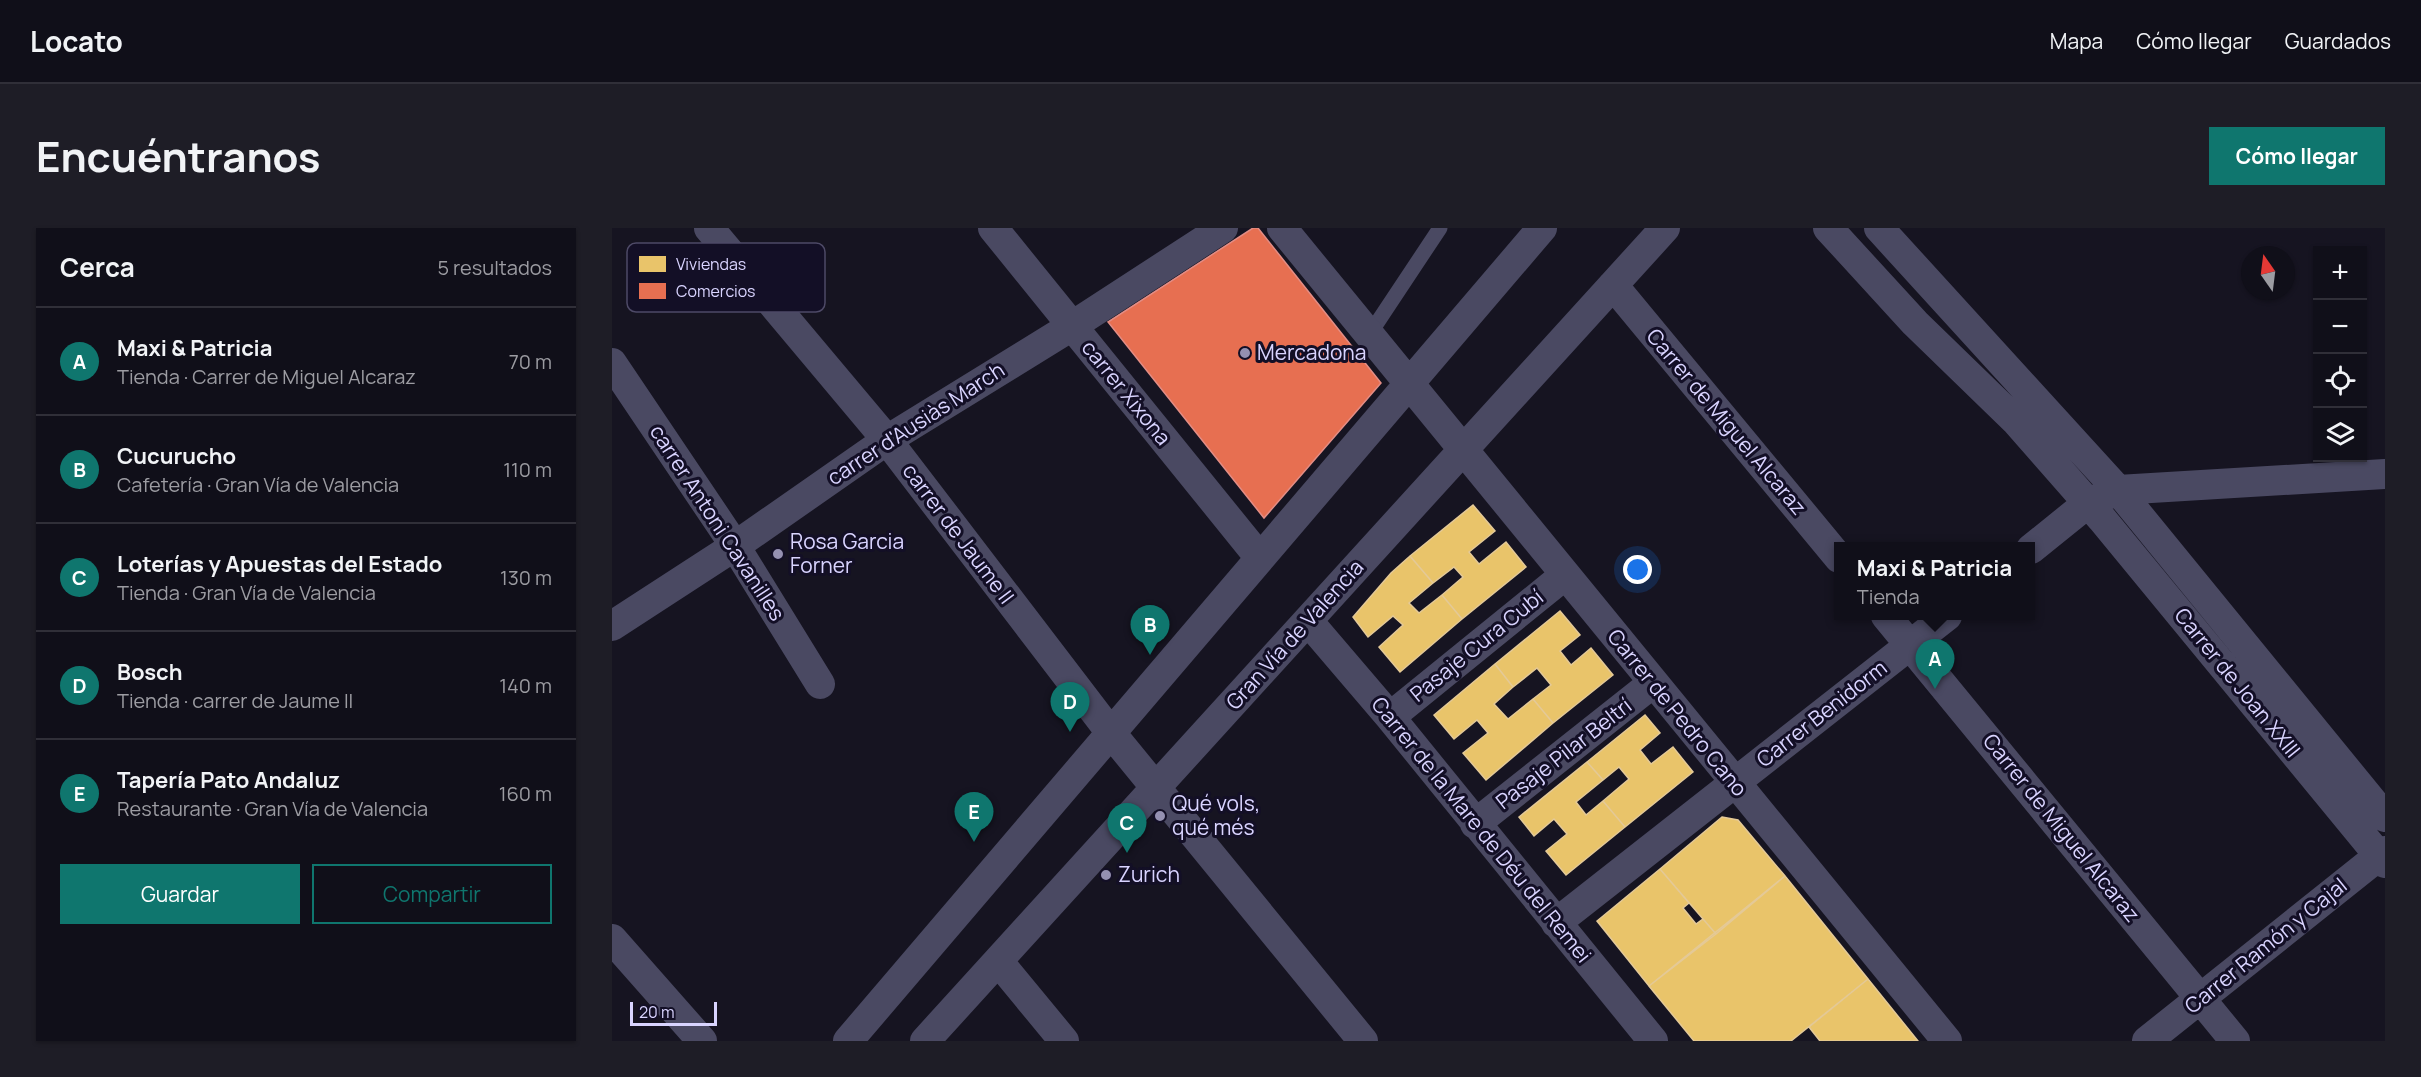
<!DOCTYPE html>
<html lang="es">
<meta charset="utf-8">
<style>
:root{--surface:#100f19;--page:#1e1d26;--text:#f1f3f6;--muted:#9c9ca2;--line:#302f38;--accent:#0f766e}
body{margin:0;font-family:Manrope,sans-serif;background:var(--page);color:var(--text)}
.controls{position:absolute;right:18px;top:18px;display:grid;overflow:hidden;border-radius:0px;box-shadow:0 2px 4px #0004}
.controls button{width:54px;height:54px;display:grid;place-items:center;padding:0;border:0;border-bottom:2px solid var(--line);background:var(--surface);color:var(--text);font:30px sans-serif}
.compass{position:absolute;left:1629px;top:18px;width:54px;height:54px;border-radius:50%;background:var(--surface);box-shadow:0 2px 4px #0004;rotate:346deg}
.scale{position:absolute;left:18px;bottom:15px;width:87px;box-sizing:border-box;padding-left:6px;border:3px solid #d9d4ff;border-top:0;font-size:16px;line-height:21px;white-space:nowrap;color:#d9d4ff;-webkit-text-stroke:4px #130f26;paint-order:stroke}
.you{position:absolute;left:1026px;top:342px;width:21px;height:21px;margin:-15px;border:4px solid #fff;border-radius:50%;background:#1a73e8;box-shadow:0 0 0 9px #1a73e833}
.badge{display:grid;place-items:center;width:39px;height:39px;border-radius:50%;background:var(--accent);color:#fff;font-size:20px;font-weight:700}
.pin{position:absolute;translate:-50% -50px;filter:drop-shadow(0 2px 3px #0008)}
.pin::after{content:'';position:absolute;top:32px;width:21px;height:18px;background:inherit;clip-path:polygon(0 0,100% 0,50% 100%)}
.popup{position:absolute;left:1222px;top:314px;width:201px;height:78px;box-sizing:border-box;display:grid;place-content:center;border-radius:0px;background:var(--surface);filter:drop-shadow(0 2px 4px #0005);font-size:20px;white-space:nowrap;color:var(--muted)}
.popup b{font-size:22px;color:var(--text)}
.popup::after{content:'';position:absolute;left:50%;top:100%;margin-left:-12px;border:12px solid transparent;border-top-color:var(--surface)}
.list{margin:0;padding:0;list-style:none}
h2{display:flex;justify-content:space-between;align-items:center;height:78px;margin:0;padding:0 24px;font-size:26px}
h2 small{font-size:20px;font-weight:400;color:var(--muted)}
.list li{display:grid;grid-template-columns:39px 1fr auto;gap:18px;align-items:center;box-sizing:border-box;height:108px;padding:0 24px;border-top:2px solid var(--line)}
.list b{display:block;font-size:22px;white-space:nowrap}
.list p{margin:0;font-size:20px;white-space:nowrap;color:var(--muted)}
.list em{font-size:20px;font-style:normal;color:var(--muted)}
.actions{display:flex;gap:12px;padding:18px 24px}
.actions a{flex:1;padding:14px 0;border:2px solid var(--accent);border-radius:0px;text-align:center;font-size:21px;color:var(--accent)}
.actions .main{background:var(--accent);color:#fff}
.icon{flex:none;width:33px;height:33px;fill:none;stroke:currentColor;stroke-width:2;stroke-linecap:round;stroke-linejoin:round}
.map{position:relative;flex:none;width:1773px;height:813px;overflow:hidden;border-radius:0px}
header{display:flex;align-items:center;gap:36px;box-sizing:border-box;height:84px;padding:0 30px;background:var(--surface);border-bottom:2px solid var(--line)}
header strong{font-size:28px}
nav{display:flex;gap:33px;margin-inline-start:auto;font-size:21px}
.intro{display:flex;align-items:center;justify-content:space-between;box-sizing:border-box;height:144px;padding:0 36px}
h1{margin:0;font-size:42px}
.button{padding:15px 27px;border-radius:0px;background:var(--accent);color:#fff;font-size:21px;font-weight:700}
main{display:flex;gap:36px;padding:0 36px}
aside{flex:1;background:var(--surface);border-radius:0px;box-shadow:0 2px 4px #0004}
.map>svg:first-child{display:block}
</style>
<header>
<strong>Locato</strong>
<nav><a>Mapa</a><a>Cómo llegar</a><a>Guardados</a></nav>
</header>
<div class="intro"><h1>Encuéntranos</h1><a class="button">Cómo llegar</a></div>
<main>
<aside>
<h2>Cerca<small>5 resultados</small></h2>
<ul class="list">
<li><span class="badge">A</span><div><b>Maxi &amp; Patricia</b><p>Tienda · Carrer de Miguel Alcaraz</p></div><em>70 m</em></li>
<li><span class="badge">B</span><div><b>Cucurucho</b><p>Cafetería · Gran Vía de Valencia</p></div><em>110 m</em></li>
<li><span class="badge">C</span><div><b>Loterías y Apuestas del Estado</b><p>Tienda · Gran Vía de Valencia</p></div><em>130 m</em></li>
<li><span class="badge">D</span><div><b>Bosch</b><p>Tienda · carrer de Jaume II</p></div><em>140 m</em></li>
<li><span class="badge">E</span><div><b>Tapería Pato Andaluz</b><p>Restaurante · Gran Vía de Valencia</p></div><em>160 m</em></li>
</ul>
<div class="actions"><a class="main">Guardar</a><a>Compartir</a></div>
</aside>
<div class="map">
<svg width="1773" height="813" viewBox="0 0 1773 813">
<rect width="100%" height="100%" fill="#161421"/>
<path fill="#e9c46a" stroke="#e4c997" stroke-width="1.5" d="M84 25 104 50 84 67 72 52 60 62 53 53Z
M861 277 883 303 857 324 867 336 894 314 914 339 850 391 830 367 851 349 842 339 821 355 798 328Z
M798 328 821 355 797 375 807 385 830 367 850 391 788 444 767 419 791 397 781 388 756 409 741 389 779 345Z
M948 383 968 407 948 423 959 437 979 420 1001 447 941 495 921 471 939 457 925 440 901 459 883 436Z
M883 436 901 459 882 476 896 491 921 471 941 495 874 552 851 525 876 505 865 492 842 511 822 487Z
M1033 487 1048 505 1028 522 1039 536 1061 519 1081 544 1013 599 991 573 1017 551 1007 539 991 552 975 534Z
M975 534 991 552 964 574 974 587 991 573 1013 599 954 647 934 623 955 606 942 591 922 608 907 589Z
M1110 589 1126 592 1173 648 1104 706 1048 641Z
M1048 641 1077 675 1071 680 1084 696 1091 691 1104 706 1037 758 985 693Z
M1173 648 1256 751 1179 813H1082L1037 758Z
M1256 751 1306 813H1208L1197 799Z"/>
<path fill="#e76f51" stroke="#e38d85" stroke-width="1.5" d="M641 0H646L769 155 652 290 496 94Z"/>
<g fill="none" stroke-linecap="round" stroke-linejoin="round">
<path stroke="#4a4962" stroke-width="15" d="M757 107 828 0"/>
<path stroke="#4a4962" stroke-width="30" d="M97 0 275 212 499 505 751 813
M381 0 648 330
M670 0 1335 813
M1216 0 1303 95 1405 194 1490 291 1773 635
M1267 0 1506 262 1773 246
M1001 57 1227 330
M0 135 123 318 208 456
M1419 321 1476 275 1506 262 1773 589
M1274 388 1623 813
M696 393 778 489 1041 813
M0 398 123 318 275 212 460 98 611 0
M778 489 953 347
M863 596 1041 455
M944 695 1335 388
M0 711 90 813
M386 733 452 813
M236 813 930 0
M313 813 1053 0
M1535 813 1773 623"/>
</g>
<g fill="#9591b1" stroke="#130f26" stroke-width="2">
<circle cx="633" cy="125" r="6"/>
<circle cx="166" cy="326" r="6"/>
<circle cx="548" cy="588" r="6"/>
<circle cx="494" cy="647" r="6"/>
</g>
<g text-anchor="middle" stroke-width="6" stroke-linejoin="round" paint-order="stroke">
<g font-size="21" fill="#d9d4ff" stroke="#130f26" text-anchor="start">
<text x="645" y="132">Mercadona</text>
<text x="178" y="321">Rosa Garcia<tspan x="178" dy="24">Forner</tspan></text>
<text x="560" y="583">Qué vols,<tspan x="560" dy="24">qué més</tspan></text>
<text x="506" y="654">Zurich</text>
</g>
<g font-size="21" fill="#d9d4ff" stroke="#130f26">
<text transform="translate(514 165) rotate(51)" y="7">carrer Xixona</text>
<text transform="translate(1114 194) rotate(50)" y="7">Carrer de Miguel Alcaraz</text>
<text transform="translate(304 196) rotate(-33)" y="7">carrer d'Ausiàs March</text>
<text transform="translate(105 295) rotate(57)" y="7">carrer Antoni Cavanilles</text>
<text transform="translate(346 306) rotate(53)" y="7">carrer de Jaume II</text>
<text transform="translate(683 407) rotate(-48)" y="7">Gran Vía de Valencia</text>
<text transform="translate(865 418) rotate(-39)" y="7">Pasaje Cura Cubí</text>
<text transform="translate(1625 455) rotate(51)" y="7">Carrer de Joan XXIII</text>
<text transform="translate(1065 485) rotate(51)" y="7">Carrer de Pedro Cano</text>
<text transform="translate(1210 486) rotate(-38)" y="7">Carrer Benidorm</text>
<text transform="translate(952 526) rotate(-38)" y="7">Pasaje Pilar Beltrí</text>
<text transform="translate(1449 600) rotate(51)" y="7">Carrer de Miguel Alcaraz</text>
<text transform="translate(869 602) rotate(51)" y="7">Carrer de la Mare de Déu del Remei</text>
<text transform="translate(1654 718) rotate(-39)" y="7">Carrer Ramón y Cajal</text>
</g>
</g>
<rect x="15" y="15" width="198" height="69" rx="9" fill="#130f26" stroke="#4e4a67" stroke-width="1.5"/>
<rect x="27" y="28" width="27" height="16" fill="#e9c46a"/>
<rect x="27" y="55" width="27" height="16" fill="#e76f51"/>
<g font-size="16" fill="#d9d4ff">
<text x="64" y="42">Viviendas</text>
<text x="64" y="69">Comercios</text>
</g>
</svg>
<div class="controls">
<button>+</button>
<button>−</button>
<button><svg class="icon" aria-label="locate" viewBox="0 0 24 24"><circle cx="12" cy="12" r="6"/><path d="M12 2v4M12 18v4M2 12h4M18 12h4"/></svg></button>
<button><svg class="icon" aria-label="layers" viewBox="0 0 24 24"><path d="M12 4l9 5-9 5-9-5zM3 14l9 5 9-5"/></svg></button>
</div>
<svg class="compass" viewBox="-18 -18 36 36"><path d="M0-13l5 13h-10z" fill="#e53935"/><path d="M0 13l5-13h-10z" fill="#9c9ca2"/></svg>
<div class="scale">20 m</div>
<div class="you"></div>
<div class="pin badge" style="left:1323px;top:461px">A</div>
<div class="popup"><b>Maxi &amp; Patricia</b>Tienda</div>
<div class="pin badge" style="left:538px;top:427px">B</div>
<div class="pin badge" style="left:515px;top:625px">C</div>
<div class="pin badge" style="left:458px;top:504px">D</div>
<div class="pin badge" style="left:362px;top:614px">E</div>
</div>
</main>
